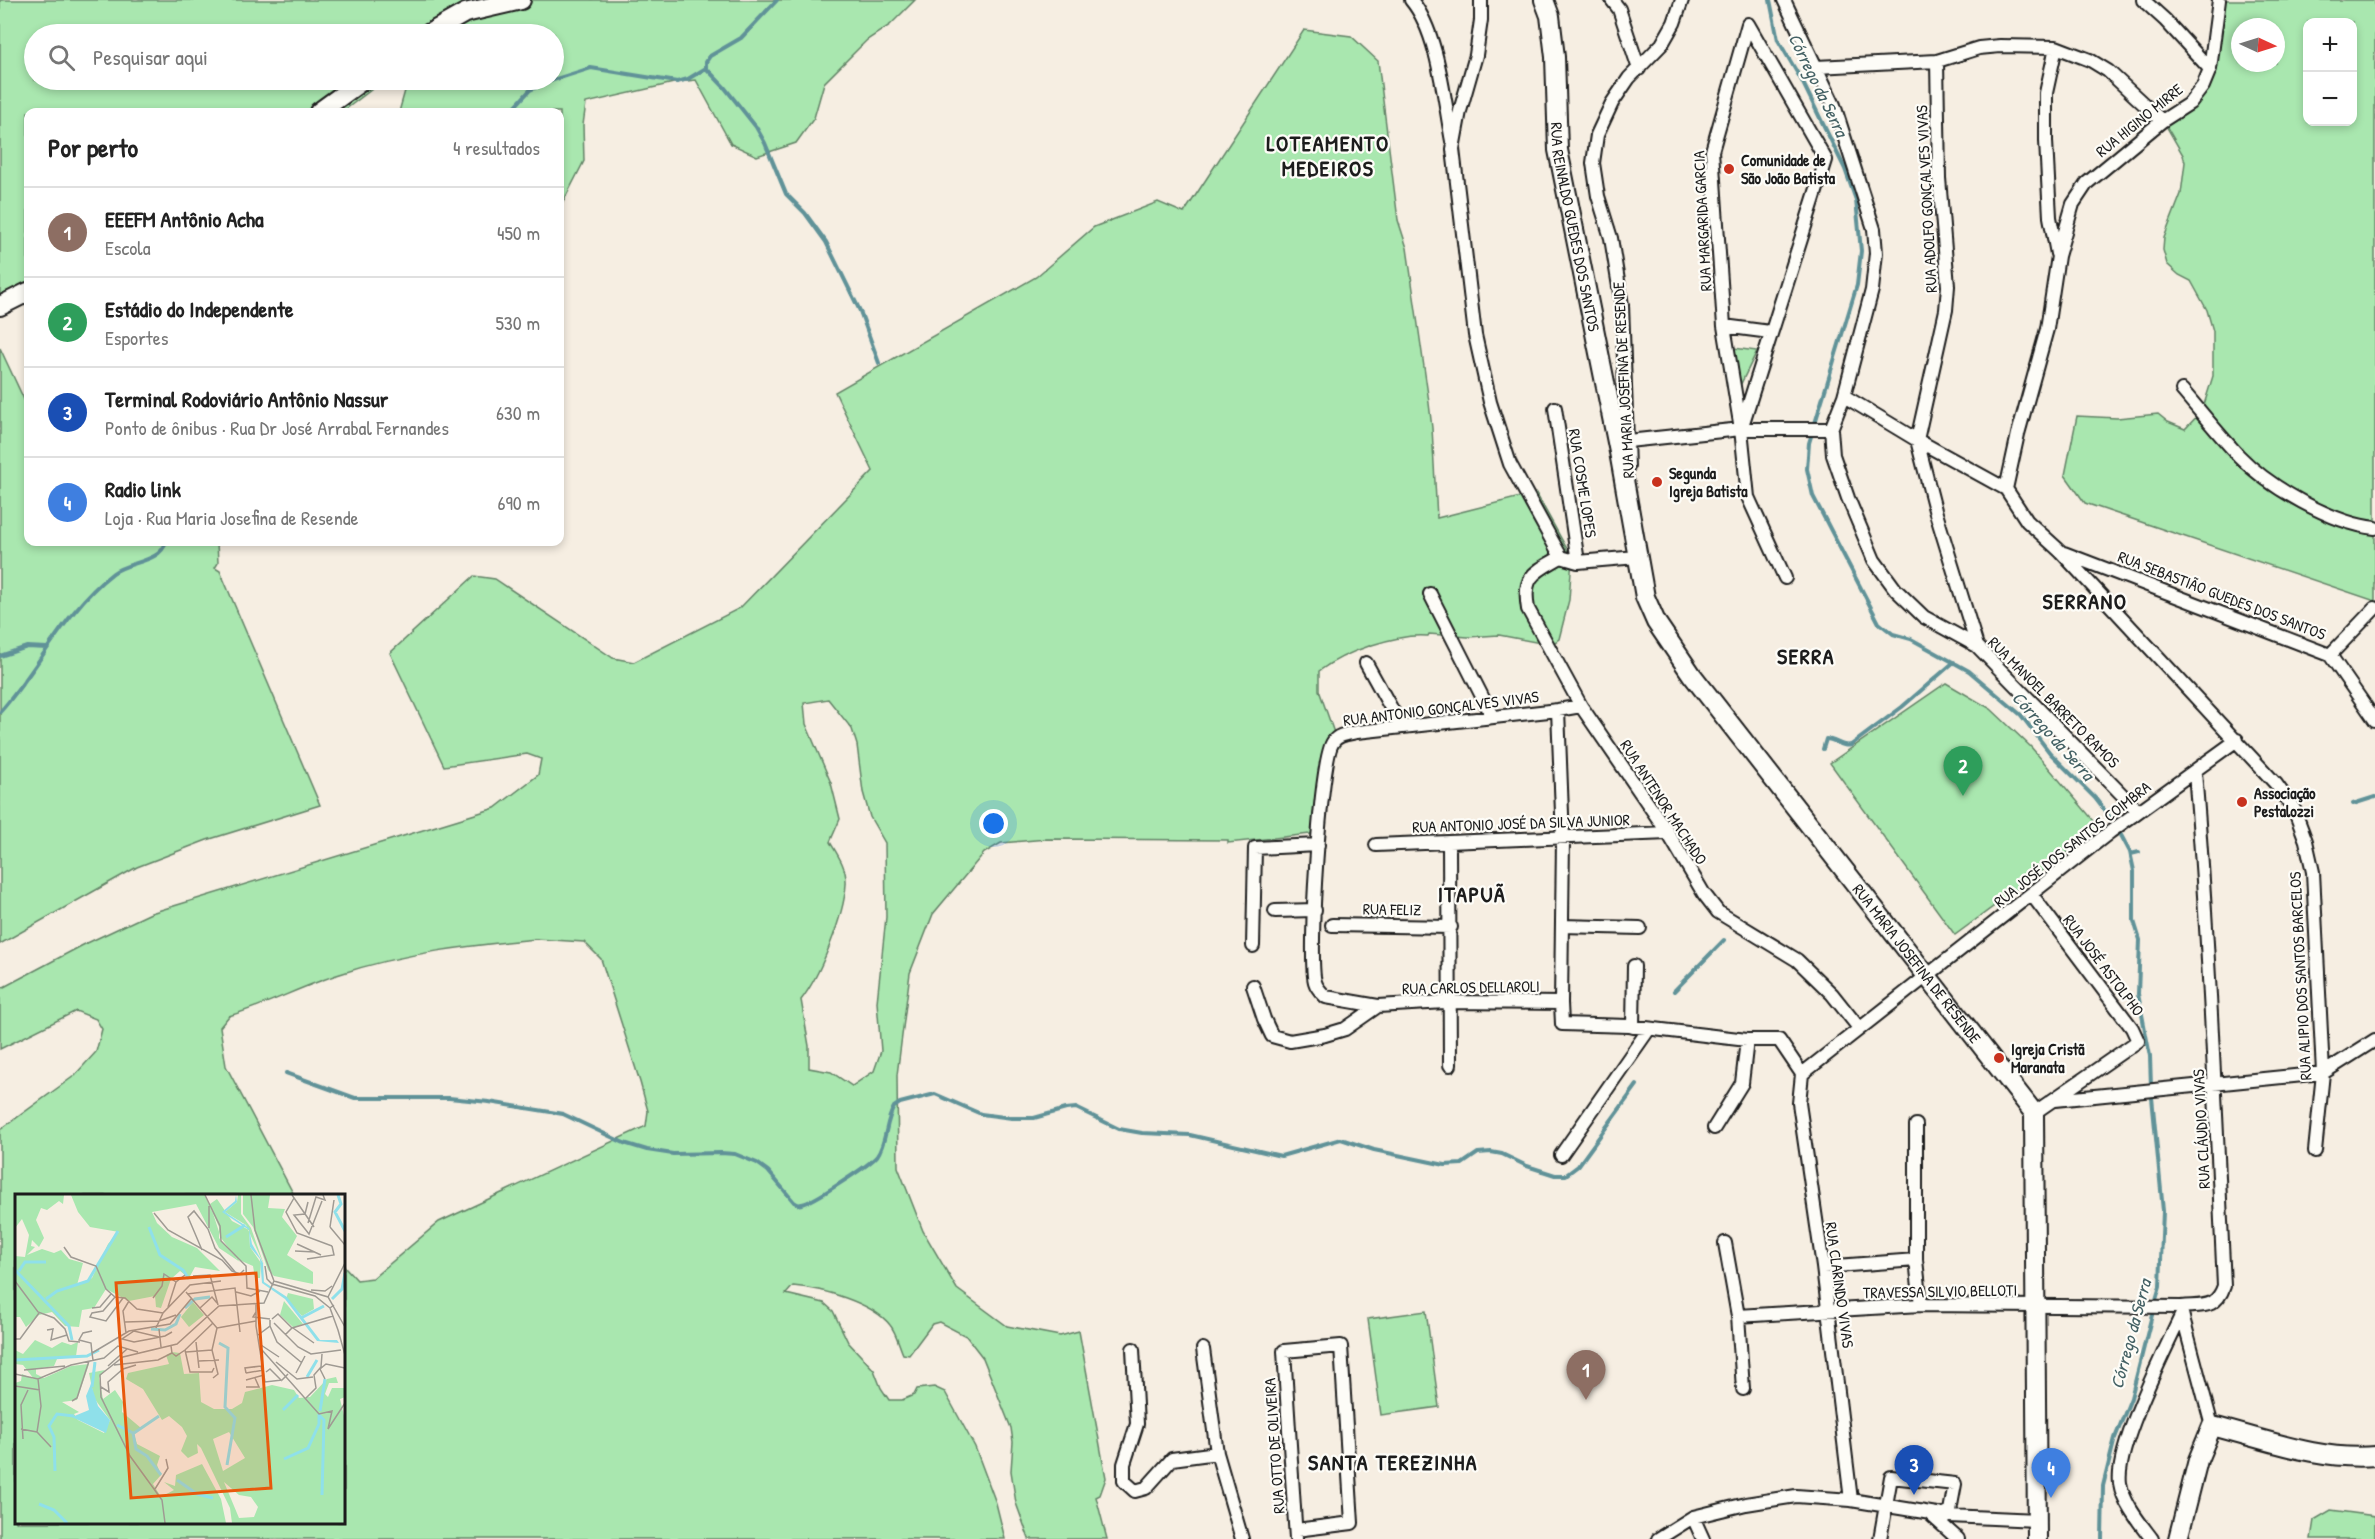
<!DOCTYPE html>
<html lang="pt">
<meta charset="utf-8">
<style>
:root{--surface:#fff;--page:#f6f6f6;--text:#222;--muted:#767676;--line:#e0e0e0;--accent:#c8321e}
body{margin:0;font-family:"Patrick Hand",sans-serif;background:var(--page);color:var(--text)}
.controls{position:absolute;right:18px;top:18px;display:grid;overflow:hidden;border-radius:12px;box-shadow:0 3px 9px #0003}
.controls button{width:54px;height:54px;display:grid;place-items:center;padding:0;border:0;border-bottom:2px solid var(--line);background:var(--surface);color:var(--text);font:30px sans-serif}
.compass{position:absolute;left:2231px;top:18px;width:54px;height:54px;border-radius:50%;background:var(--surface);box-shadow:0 3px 9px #0003;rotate:94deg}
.you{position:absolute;left:994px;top:824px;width:21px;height:21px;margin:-15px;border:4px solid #fff;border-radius:50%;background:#1a73e8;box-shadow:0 0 0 9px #1a73e833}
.badge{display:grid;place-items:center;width:39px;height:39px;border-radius:50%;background:var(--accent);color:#fff;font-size:20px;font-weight:700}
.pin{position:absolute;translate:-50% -50px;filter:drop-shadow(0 2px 3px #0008)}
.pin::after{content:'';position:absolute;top:32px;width:21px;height:18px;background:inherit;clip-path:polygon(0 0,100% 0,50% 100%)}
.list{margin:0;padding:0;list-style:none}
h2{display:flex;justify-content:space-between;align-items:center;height:78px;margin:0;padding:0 24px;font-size:26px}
h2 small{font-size:20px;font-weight:400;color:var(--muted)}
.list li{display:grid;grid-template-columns:39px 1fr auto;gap:18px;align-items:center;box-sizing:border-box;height:90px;padding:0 24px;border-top:2px solid var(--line)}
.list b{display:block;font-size:22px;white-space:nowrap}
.list p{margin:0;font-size:20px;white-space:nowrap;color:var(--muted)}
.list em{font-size:20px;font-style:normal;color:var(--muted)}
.icon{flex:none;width:33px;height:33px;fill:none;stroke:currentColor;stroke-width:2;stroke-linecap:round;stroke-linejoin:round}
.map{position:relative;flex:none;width:2375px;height:1539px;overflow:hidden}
.search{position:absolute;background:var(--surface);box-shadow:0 3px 9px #0003;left:24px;top:24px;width:540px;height:66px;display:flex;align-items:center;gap:15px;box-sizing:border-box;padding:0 21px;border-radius:33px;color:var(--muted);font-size:22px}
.panel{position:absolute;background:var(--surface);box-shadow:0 3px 9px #0003;left:24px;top:108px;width:540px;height:438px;border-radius:12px}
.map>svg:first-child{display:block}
</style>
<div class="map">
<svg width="2375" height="1539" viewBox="0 0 2375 1539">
<rect width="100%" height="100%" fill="#f6eee2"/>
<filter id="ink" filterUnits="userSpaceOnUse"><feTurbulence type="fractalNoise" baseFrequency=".0167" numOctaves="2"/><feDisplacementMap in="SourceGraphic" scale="12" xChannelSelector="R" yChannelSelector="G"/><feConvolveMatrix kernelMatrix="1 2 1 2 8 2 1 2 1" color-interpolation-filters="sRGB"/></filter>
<g filter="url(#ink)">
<path fill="#a9e7af" stroke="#628266" stroke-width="1.5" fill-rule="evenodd" d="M0 0H915L890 25 867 40 824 83 814 118 796 143 757 156 731 144 696 80 678 82 586 103 583 125 584 161 560 208V112H399L408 80H554V34H34V80H384L342 112H28V299L0 313Z
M2220 0H2375V601L2085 503 2065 475 2077 416 2117 418 2158 414 2168 422 2185 429 2202 411 2213 376V331L2207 310 2191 281 2179 275 2167 264 2163 250 2164 238 2181 194 2185 162 2183 155 2165 124 2208 90ZM2308 22H2352V122H2308ZM2240 27H2276V63H2240Z
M1304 30 1351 36 1378 61 1398 220 1407 248 1428 395 1432 428 1437 518 1536 493 1572 558 1569 600 1559 639 1551 645 1499 635 1468 637 1429 634 1428 636C1397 633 1344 652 1319 671V690L1339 747 1331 756 1319 833 1228 843V840L1047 839 1001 843 984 853 933 914 910 973 897 1075 898 1167 923 1231 957 1289 1007 1326 1060 1336 1079 1331 1106 1478 1100 1495 1096 1497 1107 1539H1029L1016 1503 1011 1471 1013 1442 1011 1428 983 1358 966 1336 939 1322 932 1324 909 1355 903 1354C899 1345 896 1332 890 1325 873 1303 821 1288 793 1286L786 1294 824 1303 833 1311 848 1342 874 1370 881 1388 889 1400H902L914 1395 917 1389 934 1387 945 1392 975 1447 996 1503 1005 1539H0V1130L74 1076 96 1052 102 1029 96 1019 76 1011 0 1049V989L83 945 151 913 495 808 538 775 541 759 527 754 444 766 390 653 474 576 495 579 613 658 634 662 740 608 873 471 835 392 1036 277 1094 227 1158 202 1184 213ZM828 699 852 729 857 745 863 792 870 817 885 843 886 917 877 1002 881 1051 874 1071 852 1086 831 1072 809 1068V1046L801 1000C820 976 844 916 846 884 847 868 838 855 830 842L840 819 831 783 806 724 804 703ZM537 939 584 942 601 959 640 1082 648 1111 646 1126 439 1222 373 1278 357 1280 344 1266V1522H16V1196L294 1195 226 1066 220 1027 229 1016C267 1005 302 986 340 974 403 953 472 945 537 939Z
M1726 347 1757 351 1731 404Z
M0 348 28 408V542H217L218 563 215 568 220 571 320 805 207 840 137 867 0 944Z
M1946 683 1991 709 2031 747 2100 828 1955 935 1830 763Z
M1426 1311 1439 1407 1381 1415 1368 1319Z
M2331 1510 2375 1516V1539H2311L2314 1520Z"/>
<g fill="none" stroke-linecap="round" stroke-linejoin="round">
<path stroke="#619298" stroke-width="4" d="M777 0 741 38 710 56 706 62V68L725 88 756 127 765 143 786 194 805 213 826 242 860 311 879 363
M1770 0 1778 40 1802 81 1845 169 1856 200 1861 251 1857 285 1809 443 1807 469 1813 496 1879 623 1893 634 1911 639 1969 671 2021 715 2050 753 2095 798 2115 824 2130 852 2134 871V921L2140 940 2138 994 2150 1056 2151 1087 2163 1211 2160 1286 2155 1303
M510 112 530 90 550 81 591 68 677 82 688 79 706 68
M0 656 27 647 47 648
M0 712C40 667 65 610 113 573 129 561 160 563 166 542
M1823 749 1826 739C1835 739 1842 748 1851 745L1902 707 1954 662
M2353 804 2375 797
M2131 854 2139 852
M1674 991 1724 940
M286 1073 355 1098H449L489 1102 563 1114 624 1143 647 1150 673 1154 721 1153 735 1154 757 1163 768 1171 794 1202C797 1204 798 1205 802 1204 812 1203 871 1164 877 1156 887 1142 885 1122 894 1107L900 1103 935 1094 981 1114 1012 1118H1034L1066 1109 1076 1108 1119 1129 1142 1133 1190 1135 1281 1156 1341 1139 1374 1150 1445 1165 1462 1164 1478 1153 1491 1152 1502 1154 1527 1166 1555 1175H1566L1578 1166 1637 1085
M2102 1539 2103 1486 2115 1438 2131 1398 2153 1311"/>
<g stroke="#1c1c1c" stroke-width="16">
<path id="street" d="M1411 0C1438 32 1444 99 1452 141
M1481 0V20L1476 55 1460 111 1453 149 1475 335 1490 402 1510 464 1561 557 1578 562 1637 557
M1612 0 1619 9 1639 69
M1784 0 1834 105 1874 229 1876 253 1872 290 1844 396 1831 429 1833 455 1848 498 1874 560 1896 590 1924 617 1977 646 2138 811
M2143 0 2165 20 2210 69
M2056 47 2046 93V141L2050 217 2057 254
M1937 61 1939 178 1948 286 1946 310 1917 440 1935 510 1977 646
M1816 67 1937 61 1979 48 2000 46 2056 47 2090 60 2108 71 2162 121
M1724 326 1770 332
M2182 390C2201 412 2219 435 2239 456 2269 487 2331 523 2375 528
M1844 396 1917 440 2006 489 2027 521 2060 551 2276 784 2294 809 2306 841 2313 872 2323 1073 2315 1151
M1555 408 1578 562
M1741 429 1826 160 1748 24 1712 151 1724 326 1741 429 1748 497 1785 578
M1628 441 1741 429H1831
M1628 467 1622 305 1611 238 1598 196 1593 163 1597 135 1612 103 1629 78 1662 44 1674 23 1682 0
M2006 489 2018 434 2047 329 2058 256 2073 204 2087 183 2162 121 2190 103 2203 86 2210 69 2219 0
M2064 553 2330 655 2375 720
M1561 557C1535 572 1522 575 1528 609L1581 706 1668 833 1704 894 1718 912 1797 960 1832 994 1859 1028
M1430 594 1492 716
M2330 655 2375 608
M1366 663 1401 726
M1558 710 1563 839 1561 1003
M1449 843 1450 1065
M1376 845 1668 833
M2032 895 2132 1028 2138 1041 2034 1113
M1275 911 1315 910
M1332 925 1451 927
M1562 926 1640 928
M1253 946 1255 848 1318 845
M1253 986 1264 1019 1272 1036 1290 1041 1325 1035 1345 1029 1378 1006 1445 1002 1561 1003 1562 1024 1629 1026 1747 1040H1779L1802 1074
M1378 1006 1326 997C1321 992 1317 989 1315 982 1308 958 1320 759 1333 742 1338 734 1348 734 1357 732L1558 710 1581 706
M1633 1027 1634 966
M1802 1074 2110 832 2237 740
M1802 1074 1799 1103 1823 1267 1851 1500
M2055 1100 2323 1073 2375 1040
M1916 1125V1260L1921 1305
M1714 1128 1742 1083 1747 1040
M1561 1155 1649 1029
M1725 1243 1738 1316 1743 1389
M1823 1267 1916 1260
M2182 1314 2212 1426
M1738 1316 1921 1305 2181 1307C2203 1305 2216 1309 2224 1286 2216 1114 2209 943 2195 772
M1133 1349 1137 1424 1124 1464V1481L1135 1491 1146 1488 1172 1459 1217 1453
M1203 1349 1217 1453 1242 1539
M1930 1514 1958 1539
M1693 1517 1703 1539
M1296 1530 1352 1523 1341 1346 1284 1351 1296 1539
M1658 1539 1693 1517 1746 1504 1796 1496 1851 1500 1949 1516 2037 1520
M1880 1539 1891 1477 1955 1484 1949 1516
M2152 1539C2140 1523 2123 1503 2120 1483 2115 1448 2166 1348 2182 1314L2181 1307"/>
</g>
<g stroke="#1c1c1c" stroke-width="22">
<g id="secondary">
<path id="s1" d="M1544 0 1550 16 1555 57 1558 150 1619 452 1645 597 1656 622 1692 675 2034 1113 2037 1539"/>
<path d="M428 34 465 13 521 0"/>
<path d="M319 112 363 80"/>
<path d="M0 306 28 292"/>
<path d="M2178 1539 2198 1460 2212 1426C2265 1439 2319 1461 2375 1456"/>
</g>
</g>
<use href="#street" stroke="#fdfcf7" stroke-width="12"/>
<use href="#secondary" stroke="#fdfcf7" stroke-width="18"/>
</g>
</g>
<g fill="#c8321e" stroke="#fdfcf7" stroke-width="2">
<circle cx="1729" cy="169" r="6"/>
<circle cx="1657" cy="482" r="6"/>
<circle cx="2242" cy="802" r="6"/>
<circle cx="1999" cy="1058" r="6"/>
</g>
<g text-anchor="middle" stroke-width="4.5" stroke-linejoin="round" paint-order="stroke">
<g font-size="16" fill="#1c1c1c" stroke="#fdfcf7">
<text transform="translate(2139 120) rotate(-39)" y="6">RUA HIGINO MIRRE</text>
<text transform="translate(1926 199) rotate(-93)" y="6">RUA ADOLFO GONÇALVES VIVAS</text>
<text transform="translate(1702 221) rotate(-93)" y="6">RUA MARGARIDA GARCIA</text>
<text dy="6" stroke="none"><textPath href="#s1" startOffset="230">RUA REINALDO GUEDES DOS SANTOS</textPath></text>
<text transform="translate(1623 380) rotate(-93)" y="6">RUA MARIA JOSEFINA DE RESENDE</text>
<text transform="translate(1583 483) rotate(81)" y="6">RUA COSME LOPES</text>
<text transform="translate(2222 595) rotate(21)" y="6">RUA SEBASTIÃO GUEDES DOS SANTOS</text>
<text transform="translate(2054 702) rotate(45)" y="6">RUA MANOEL BARRETO RAMOS</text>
<text transform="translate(1441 708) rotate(-7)" y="6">RUA ANTONIO GONÇALVES VIVAS</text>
<text transform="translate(1664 802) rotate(57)" y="6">RUA ANTENOR MACHADO</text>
<text transform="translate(1521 823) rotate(-2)" y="6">RUA ANTONIO JOSÉ DA SILVA JUNIOR</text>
<text transform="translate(2072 844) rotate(-38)" y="6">RUA JOSÉ DOS SANTOS COIMBRA</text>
<text transform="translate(1392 909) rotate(1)" y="6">RUA FELIZ</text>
<text dy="6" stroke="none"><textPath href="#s1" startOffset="1064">RUA MARIA JOSEFINA DE RESENDE</textPath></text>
<text transform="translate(2104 965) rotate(53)" y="6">RUA JOSÉ ASTOLPHO</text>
<text transform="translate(2300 976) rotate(-93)" y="6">RUA ALIPIO DOS SANTOS BARCELOS</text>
<text transform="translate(1471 987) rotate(-1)" y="6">RUA CARLOS DELLAROLI</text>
<text transform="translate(2201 1129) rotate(-93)" y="6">RUA CLÁUDIO VIVAS</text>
<text transform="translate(1840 1285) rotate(82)" y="6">RUA CLARINDO VIVAS</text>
<text transform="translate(1940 1291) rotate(-1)" y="6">TRAVESSA SILVIO BELLOTI</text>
<text transform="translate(1274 1446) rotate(-94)" y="6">RUA OTTO DE OLIVEIRA</text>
</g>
<g font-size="16" font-weight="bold" fill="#1c1c1c" stroke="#fdfcf7" text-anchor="start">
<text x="1741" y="166">Comunidade de<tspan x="1741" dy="18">São João Batista</tspan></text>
<text x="1669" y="479">Segunda<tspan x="1669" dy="18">Igreja Batista</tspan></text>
<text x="2254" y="799">Associação<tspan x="2254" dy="18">Pestalozzi</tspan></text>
<text x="2011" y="1055">Igreja Cristã<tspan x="2011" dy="18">Maranata</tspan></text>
</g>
<g font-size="18" font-style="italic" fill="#446164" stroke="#fdfcf7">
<text transform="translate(1818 85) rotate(64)" y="6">Córrego da Serra</text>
<text transform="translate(2053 736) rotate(48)" y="6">Córrego da Serra</text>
<text transform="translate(2131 1334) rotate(-75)" y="6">Córrego da Serra</text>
</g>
<g font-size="22" font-weight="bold" letter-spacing="1.5" fill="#1c1c1c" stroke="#fdfcf7">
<text x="1328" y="151">LOTEAMENTO<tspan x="1328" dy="25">MEDEIROS</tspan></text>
<text x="2085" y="609">SERRANO</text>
<text x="1806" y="664">SERRA</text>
<text x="1472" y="902">ITAPUÃ</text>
<text x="1393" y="1470">SANTA TEREZINHA</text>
</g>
</g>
<g transform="translate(15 1194)">
<rect width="330" height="330" fill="#f6eee2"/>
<path d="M0 1H49L48 10 44 7 32 16 26 14 21 26 29 44 24 53 17 46 16 52 20 53 12 61 27 55 39 59 46 56 54 65 68 69 62 91 77 84 93 50 104 38 75 33 63 18 56 1H190L204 33V44L225 68 204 54 181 10 137 18 142 29 157 43 182 54 205 77 180 73 174 84 165 77 156 85 146 114 141 113 140 102 114 107 91 95 79 114 67 116 64 133 50 132 37 118 24 121 11 133 5 123H0V62L10 63 14 41 7 25 0 34ZM223 1H226V20L236 34 249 71 231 31 210 18 222 8ZM228 1H255L253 14 270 15 267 23 282 42 272 61 298 78V90L259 82 253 76 238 33 228 20ZM202 5 217 27 234 36 235 53 246 69 245 84H240L238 72 222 65 206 44 195 10ZM273 99 298 105 299 115 287 122 271 105ZM269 107 288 130 279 134 265 121ZM178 108 189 121 174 133 166 123ZM20 146 37 154 47 148 56 151 63 148 61 162 42 165 39 172 21 175V180L29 184 56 172 74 170 62 206 47 208 64 218 59 220 63 226 89 239 95 226 79 204 74 179 90 176 84 184 88 205 100 196 108 208 107 218 126 234 119 240 122 250 145 262 142 271 146 281 138 290 146 303 159 296 149 288 160 292 161 281 187 270 206 305 211 329H0V189L6 187 7 180 19 185 8 171 0 170V156L8 160ZM157 158 165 159 169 180 184 179 186 208 199 215H217L227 209 230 198 257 191 279 196 284 204 295 203 312 185 321 183 323 189H314L310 200 313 203 317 194H330V203L325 205 330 226V329H217L215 314 186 254 182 250 183 259 173 264 166 257 172 242 167 233 154 222 147 226 128 195 111 185 113 179 154 170 151 161ZM214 238 230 264 208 277 198 245ZM209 288 224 301 236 303 243 313 239 323 224 324Z" fill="#a9e7af" fill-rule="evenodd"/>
<path d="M221 1 222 8 210 18 234 34 237 50 248 69 249 88 272 103 305 146H322L324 149 302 147 270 105 247 89 245 65 235 53 234 36 207 18 220 7ZM76 190 83 212 95 226 91 239 57 223 74 216 71 202Z" fill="#8fe0ea"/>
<path fill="none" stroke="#8fe0ea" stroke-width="3" d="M323 1 326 10 320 18 330 37M134 33 145 61 168 76 174 85M211 43 230 31M0 76 54 132 57 146M4 77 10 68H31M31 105 42 97 73 87 103 37M317 105 327 95 330 79M170 114 180 105 195 103M286 124 309 112M136 135 150 136 161 130 165 120M204 149 213 154 210 213 220 224 212 271M0 166 72 162 84 156M292 183 302 166M77 193 80 168M268 216 283 201M305 217 310 185M304 221 309 226 307 301M102 231 118 239 121 255 132 262 146 281M119 239 144 222M269 265 293 254 304 230V220M40 277 39 243 34 232 42 220 59 222M162 286 182 300 198 304M24 310 39 316 52 329"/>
<path fill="none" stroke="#9f9a93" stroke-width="1.5" d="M190 1 205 32 206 47 231 72 232 94 253 98M236 1 240 36 259 87M277 1 299 33M279 4 271 18 282 39 317 52M293 8 290 20 279 21 294 40 307 7M194 12V34M139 19 153 36 207 66 217 77 225 80 229 76M293 29 301 3 310 6 308 1M315 33 319 6M315 33 330 51M282 50 306 61M49 53 56 63 81 72 91 95 100 103 110 104 122 115 148 119M187 56 173 23 179 17 193 35 200 54 221 79M280 57 300 58M292 65 319 61 317 52M250 72 252 85 257 90 300 102 315 114M178 82 195 81 203 111M0 87 23 118 39 124 50 135 54 147 65 148M296 96 310 97 317 92M171 98 202 134M221 98 236 102 245 97M172 100 220 94 225 138M100 103 88 117 77 119 75 123 91 127 108 104M313 103 330 69M138 104 147 92 149 80 161 88M241 110V132L250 188 267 186 273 180M319 111 315 114 323 136M153 113 161 88 170 81M77 114 85 113 96 100M185 114 197 103 202 109M241 118 238 123 255 125M257 125 263 120 277 134M110 128 144 127 161 121M259 129 283 153 296 160 326 156M255 132 262 148 287 169M141 134 148 119 175 91 206 87M202 134 241 127M278 134 299 149M144 135 146 153M32 136 38 135 36 146 52 141M323 136 330 161M77 137 68 139 64 146 76 149 77 159M111 139 108 117 114 107M243 141 255 132V126M270 141 277 134 318 122M144 143 119 137 107 145 119 148 135 145 150 142 157 138M0 145H5L24 119M181 148 184 174M246 151 264 163M170 156 175 178H197L199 174M247 156 304 220 317 217 313 235 330 209M171 158 197 156M157 159 161 162 170 156 198 129M78 166 77 159 114 137 155 130 176 105M184 167 204 166M261 168 282 185 298 183M99 171 143 166 157 159 156 152M93 172 112 155M9 176 50 172M251 178 255 175 267 187M231 179 230 174 246 172 247 177M231 179 249 176M281 179 290 162M0 180 23 185 56 171 89 164 103 152 123 158M198 184 203 180 197 156 202 134M310 185 305 175 311 170 330 174M231 186 249 181M0 192 25 196M86 193 94 198 93 188 108 175 121 171M231 193H244L240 184M291 204 301 194 299 181 306 173 307 160M57 207 62 204 74 167M6 235 22 238 36 253M22 238 26 212 23 185M8 245 6 211 13 196M140 295 153 274 151 265M150 329 147 306 115 262 86 203 85 181 108 163 162 150 204 112 249 109 259 87 313 103 330 133"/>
<path fill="#e8590c" fill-opacity="0.15" stroke="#e8590c" stroke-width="3" d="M241 79 256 294 116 304 101 89Z"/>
<rect width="330" height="330" fill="none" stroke="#1c1c1c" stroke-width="3"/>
</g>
</svg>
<div class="controls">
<button>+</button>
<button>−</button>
</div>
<svg class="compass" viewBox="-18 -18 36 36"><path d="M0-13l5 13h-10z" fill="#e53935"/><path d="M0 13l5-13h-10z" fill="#767676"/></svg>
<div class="you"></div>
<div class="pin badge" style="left:1586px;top:1400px;background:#8d6e63">1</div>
<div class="pin badge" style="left:1963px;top:796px;background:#2e9e5b">2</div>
<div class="pin badge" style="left:1914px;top:1495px;background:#1a4fb4">3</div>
<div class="pin badge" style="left:2051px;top:1498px;background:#3f7fe0">4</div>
<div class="search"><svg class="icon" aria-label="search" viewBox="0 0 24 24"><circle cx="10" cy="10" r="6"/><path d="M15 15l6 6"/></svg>Pesquisar aqui</div>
<section class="panel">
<h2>Por perto<small>4 resultados</small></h2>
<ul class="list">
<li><span class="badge" style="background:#8d6e63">1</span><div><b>EEEFM Antônio Acha</b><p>Escola</p></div><em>450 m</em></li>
<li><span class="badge" style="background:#2e9e5b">2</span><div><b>Estádio do Independente</b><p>Esportes</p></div><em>530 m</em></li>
<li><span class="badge" style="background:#1a4fb4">3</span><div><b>Terminal Rodoviário Antônio Nassur</b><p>Ponto de ônibus · Rua Dr José Arrabal Fernandes</p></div><em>630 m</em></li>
<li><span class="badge" style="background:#3f7fe0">4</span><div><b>Radio link</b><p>Loja · Rua Maria Josefina de Resende</p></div><em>690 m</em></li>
</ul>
</section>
</div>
